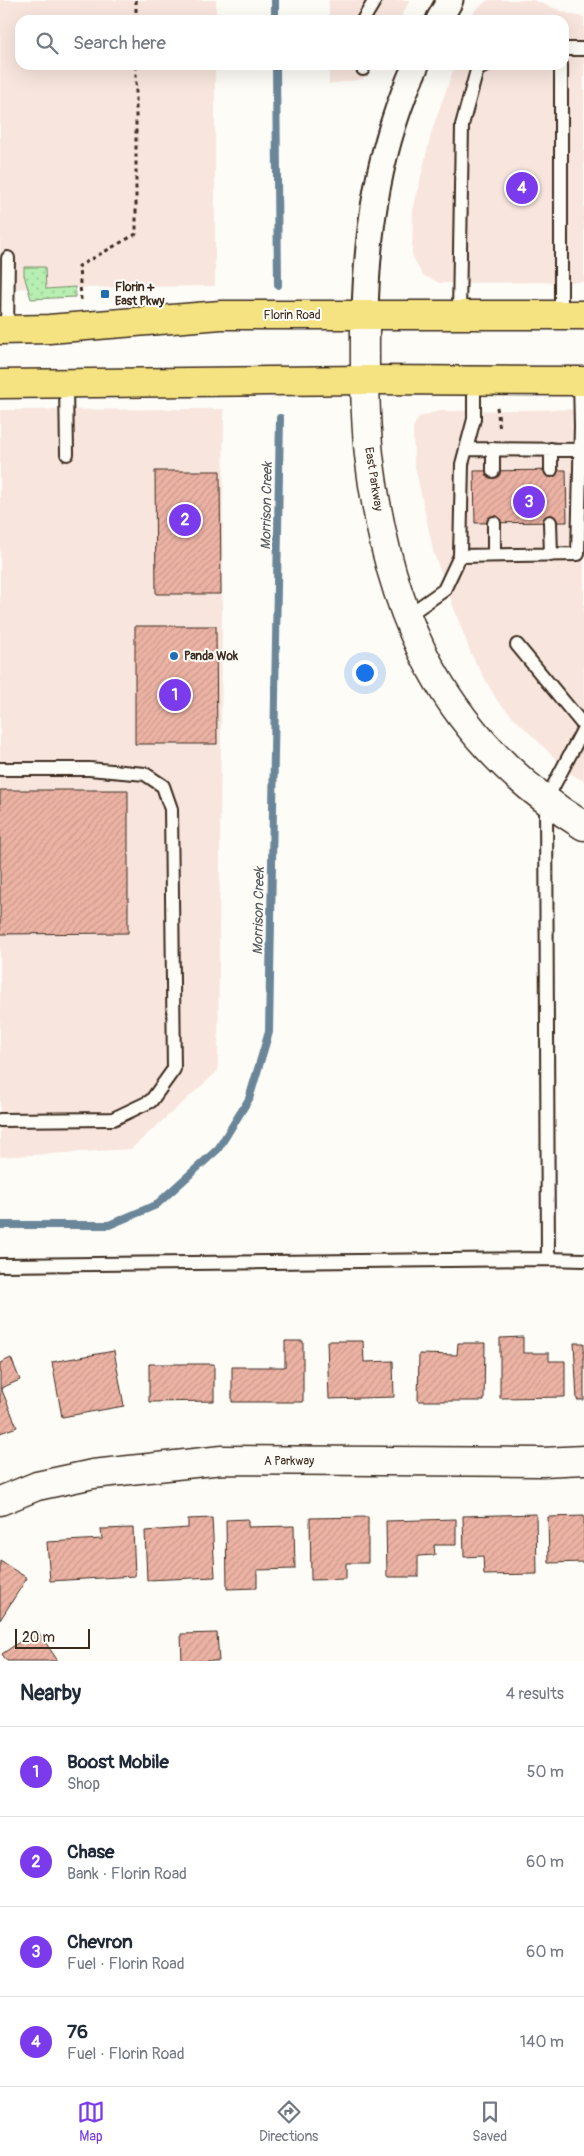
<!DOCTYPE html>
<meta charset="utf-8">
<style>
:root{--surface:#fff;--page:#f6f6f7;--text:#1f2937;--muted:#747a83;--line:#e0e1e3;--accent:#7c3aed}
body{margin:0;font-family:Pangolin,sans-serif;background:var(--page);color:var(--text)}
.scale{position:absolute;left:15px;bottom:12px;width:75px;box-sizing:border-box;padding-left:5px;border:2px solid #3b2a1e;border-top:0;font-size:14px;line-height:18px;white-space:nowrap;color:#3b2a1e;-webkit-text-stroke:4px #fdfcf7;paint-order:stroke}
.you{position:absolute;left:364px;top:672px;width:18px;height:18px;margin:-12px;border:4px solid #fff;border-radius:50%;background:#1a73e8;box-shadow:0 0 0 8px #1a73e833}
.badge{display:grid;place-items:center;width:32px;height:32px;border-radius:50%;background:var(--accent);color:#fff;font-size:16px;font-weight:700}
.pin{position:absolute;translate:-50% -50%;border:2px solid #fff;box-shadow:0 1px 5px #0006}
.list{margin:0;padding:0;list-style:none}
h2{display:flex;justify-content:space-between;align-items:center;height:65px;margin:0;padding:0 20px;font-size:21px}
h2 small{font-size:16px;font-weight:400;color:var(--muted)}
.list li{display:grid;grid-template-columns:32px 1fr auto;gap:15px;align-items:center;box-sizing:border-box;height:90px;padding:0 20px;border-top:1px solid var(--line)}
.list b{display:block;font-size:19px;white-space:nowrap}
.list p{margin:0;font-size:16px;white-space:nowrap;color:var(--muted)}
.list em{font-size:16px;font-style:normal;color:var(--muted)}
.icon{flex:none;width:28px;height:28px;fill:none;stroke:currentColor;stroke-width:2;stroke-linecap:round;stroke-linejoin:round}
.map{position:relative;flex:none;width:584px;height:1661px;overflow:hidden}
.search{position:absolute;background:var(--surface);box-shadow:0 5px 20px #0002;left:15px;right:15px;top:15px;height:55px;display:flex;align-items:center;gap:12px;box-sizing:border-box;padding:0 18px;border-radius:15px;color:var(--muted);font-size:19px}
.sheet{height:425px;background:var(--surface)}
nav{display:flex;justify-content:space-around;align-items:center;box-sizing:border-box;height:70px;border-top:1px solid var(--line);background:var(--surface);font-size:14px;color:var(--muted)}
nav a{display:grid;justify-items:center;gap:2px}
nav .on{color:var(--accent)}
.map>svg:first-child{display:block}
</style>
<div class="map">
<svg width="584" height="1661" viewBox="0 0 584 1661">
<defs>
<pattern id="grass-dots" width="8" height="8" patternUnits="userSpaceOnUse" patternTransform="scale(1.25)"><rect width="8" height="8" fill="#b7eeb1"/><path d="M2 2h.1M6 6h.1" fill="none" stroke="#9ecc98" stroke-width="1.8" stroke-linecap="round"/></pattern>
<pattern id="building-hatch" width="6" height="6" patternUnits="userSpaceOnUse" patternTransform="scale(1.25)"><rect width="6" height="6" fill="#ecb3a4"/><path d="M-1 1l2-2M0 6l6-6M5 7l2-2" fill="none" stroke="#cb9a8d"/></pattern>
</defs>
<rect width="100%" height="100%" fill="#fdfcf7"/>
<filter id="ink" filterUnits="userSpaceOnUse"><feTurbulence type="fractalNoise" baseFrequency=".02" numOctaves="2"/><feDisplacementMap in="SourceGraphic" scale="10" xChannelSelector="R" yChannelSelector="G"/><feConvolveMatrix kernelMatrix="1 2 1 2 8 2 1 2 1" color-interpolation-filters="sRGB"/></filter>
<g filter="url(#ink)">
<path fill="#f8e6de" d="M0 0H216V20H20V65H215V286L0 289Z
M329 0H410L399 20H329Z
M488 0H533L569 14 584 17V282L440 283 422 275 412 255 413 210 432 130 455 65H564V20H471L475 10Z
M329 65H371L363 79 329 84Z
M224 409 218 1071 131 1149 0 1157V410Z
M584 409V781L571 774 498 702 471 654 434 554 414 462 413 427 419 417 439 411Z"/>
<path fill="url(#grass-dots)" stroke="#798c68" d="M24 267H45L46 289 75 287V297L31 299 24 275Z"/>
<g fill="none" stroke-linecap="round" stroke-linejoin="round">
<path stroke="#6a8698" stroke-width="8" d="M275 0V20
M276 65 278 285
M0 1225H109L156 1205 218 1149 249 1099 269 1032 280 418"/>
</g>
<path fill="url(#building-hatch)" stroke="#3b2a1e" d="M566 470 567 522 475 523 474 471Z
M155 471H220L221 594H156Z
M135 626H216L217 744H135Z
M0 790H128V933L0 934Z
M523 1337V1353H549V1361H565V1397L500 1398V1338Z
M285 1341H303V1402H232V1367H285Z
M327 1341H363L364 1362 393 1361 394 1397 329 1399Z
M458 1343H485L484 1401H418L419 1354 457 1355Z
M574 1343H584V1400H577Z
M114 1351 124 1406 62 1417 52 1362Z
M11 1358 20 1380 1 1388 17 1427 0 1433V1363Z
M149 1364H214V1401L149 1402Z
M536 1514 537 1574 484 1575 483 1556 464 1557 463 1516Z
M584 1516V1562L549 1563 548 1517Z
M368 1517V1563H346V1579L311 1580 310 1518Z
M212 1518 215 1577 147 1580 145 1531 188 1528V1519Z
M248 1519V1527L294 1526 295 1569 257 1570V1588L227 1589 226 1520Z
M456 1519V1545H434L435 1555 418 1556V1577H387L386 1521Z
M133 1528 135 1576 50 1581 47 1542 102 1539 101 1529Z
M0 1561 27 1578 0 1620Z
M37 1630 58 1661H7L2 1654Z
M217 1633 219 1661H182L181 1634Z"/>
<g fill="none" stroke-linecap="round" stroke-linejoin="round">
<g stroke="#3b2a1e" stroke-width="16">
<path id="service" d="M363 20 375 0
M564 49H584
M363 65V69
M561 65V315
M459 315 462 125 477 70 486 65
M7 330 8 258
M66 384 67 454
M466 449 584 450
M551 449V470
M493 471V449
M550 522 551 555
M494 555V523
M460 556 578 554 581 426 580 381
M407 616 444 590 460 556 462 464 474 419V381
M517 645 584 726
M584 728 546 800 548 1259 584 1260
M0 769H89L145 774 163 786 171 809 174 1069 151 1101 113 1119 0 1120
M0 1265 548 1259"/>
</g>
<g stroke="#3b2a1e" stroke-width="29">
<path id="minor" d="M439 20 450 0
M365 315C367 227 379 146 416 65"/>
</g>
<g stroke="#3b2a1e" stroke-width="31">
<path id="tertiary" d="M365 315C365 361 364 408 369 455 388 616 443 739 584 826
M0 1501 37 1486 93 1474 222 1460 543 1462 584 1460"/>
</g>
<g stroke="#3b2a1e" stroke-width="31">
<path id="primary" d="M0 330 49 329 221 315H584
M0 384 365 380 584 381"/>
</g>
<path stroke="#3b2a1e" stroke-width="3" stroke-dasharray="4 4" stroke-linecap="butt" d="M136 0V20
M81 300 79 266 136 234V65
M497 407 500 430"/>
<use href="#service" stroke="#fdfcf7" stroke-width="12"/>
<use href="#minor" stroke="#fdfcf7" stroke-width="25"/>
<use href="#tertiary" stroke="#fdfcf7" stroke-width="28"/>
<use href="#primary" stroke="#f5e382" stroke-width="28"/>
</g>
</g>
<g fill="#1f6fb2" stroke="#fdfcf7" stroke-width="2">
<rect x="100" y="289" width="10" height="10" rx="2.5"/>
<circle cx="174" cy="656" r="5"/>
</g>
<g text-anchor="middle" stroke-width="4" stroke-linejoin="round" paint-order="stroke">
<g font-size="12" font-weight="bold" fill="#3b2a1e" stroke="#fdfcf7" text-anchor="start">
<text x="115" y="291">Florin +<tspan x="115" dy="14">East Pkwy</tspan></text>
<text x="184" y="660">Panda Wok</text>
</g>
<g font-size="12" fill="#3b2a1e" stroke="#fdfcf7">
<text x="292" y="319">Florin Road</text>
<text transform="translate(374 479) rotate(81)" y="4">East Parkway</text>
<text x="289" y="1465">A Parkway</text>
</g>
<g font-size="14" font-style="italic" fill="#53585b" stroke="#fdfcf7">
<text transform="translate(266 506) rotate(-89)" y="5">Morrison Creek</text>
<text transform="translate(258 911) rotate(-89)" y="5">Morrison Creek</text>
</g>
</g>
</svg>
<div class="scale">20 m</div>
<div class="you"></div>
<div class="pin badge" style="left:175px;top:695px">1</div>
<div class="pin badge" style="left:185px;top:520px">2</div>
<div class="pin badge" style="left:529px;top:502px">3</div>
<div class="pin badge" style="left:522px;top:188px">4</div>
<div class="search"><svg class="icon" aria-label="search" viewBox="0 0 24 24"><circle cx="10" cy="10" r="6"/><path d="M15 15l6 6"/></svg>Search here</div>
</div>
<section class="sheet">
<h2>Nearby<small>4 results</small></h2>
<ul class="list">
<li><span class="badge">1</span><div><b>Boost Mobile</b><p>Shop</p></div><em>50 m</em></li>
<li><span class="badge">2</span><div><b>Chase</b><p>Bank · Florin Road</p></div><em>60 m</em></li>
<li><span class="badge">3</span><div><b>Chevron</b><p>Fuel · Florin Road</p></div><em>60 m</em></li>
<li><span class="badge">4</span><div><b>76</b><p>Fuel · Florin Road</p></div><em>140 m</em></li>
</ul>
</section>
<nav>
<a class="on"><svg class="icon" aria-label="map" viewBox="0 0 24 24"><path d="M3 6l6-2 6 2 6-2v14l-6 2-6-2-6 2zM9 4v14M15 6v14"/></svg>Map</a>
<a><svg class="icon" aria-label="directions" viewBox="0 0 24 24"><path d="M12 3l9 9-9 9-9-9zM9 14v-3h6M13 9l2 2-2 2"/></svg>Directions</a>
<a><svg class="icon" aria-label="saved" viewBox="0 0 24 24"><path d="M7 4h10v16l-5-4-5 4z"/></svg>Saved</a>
</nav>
